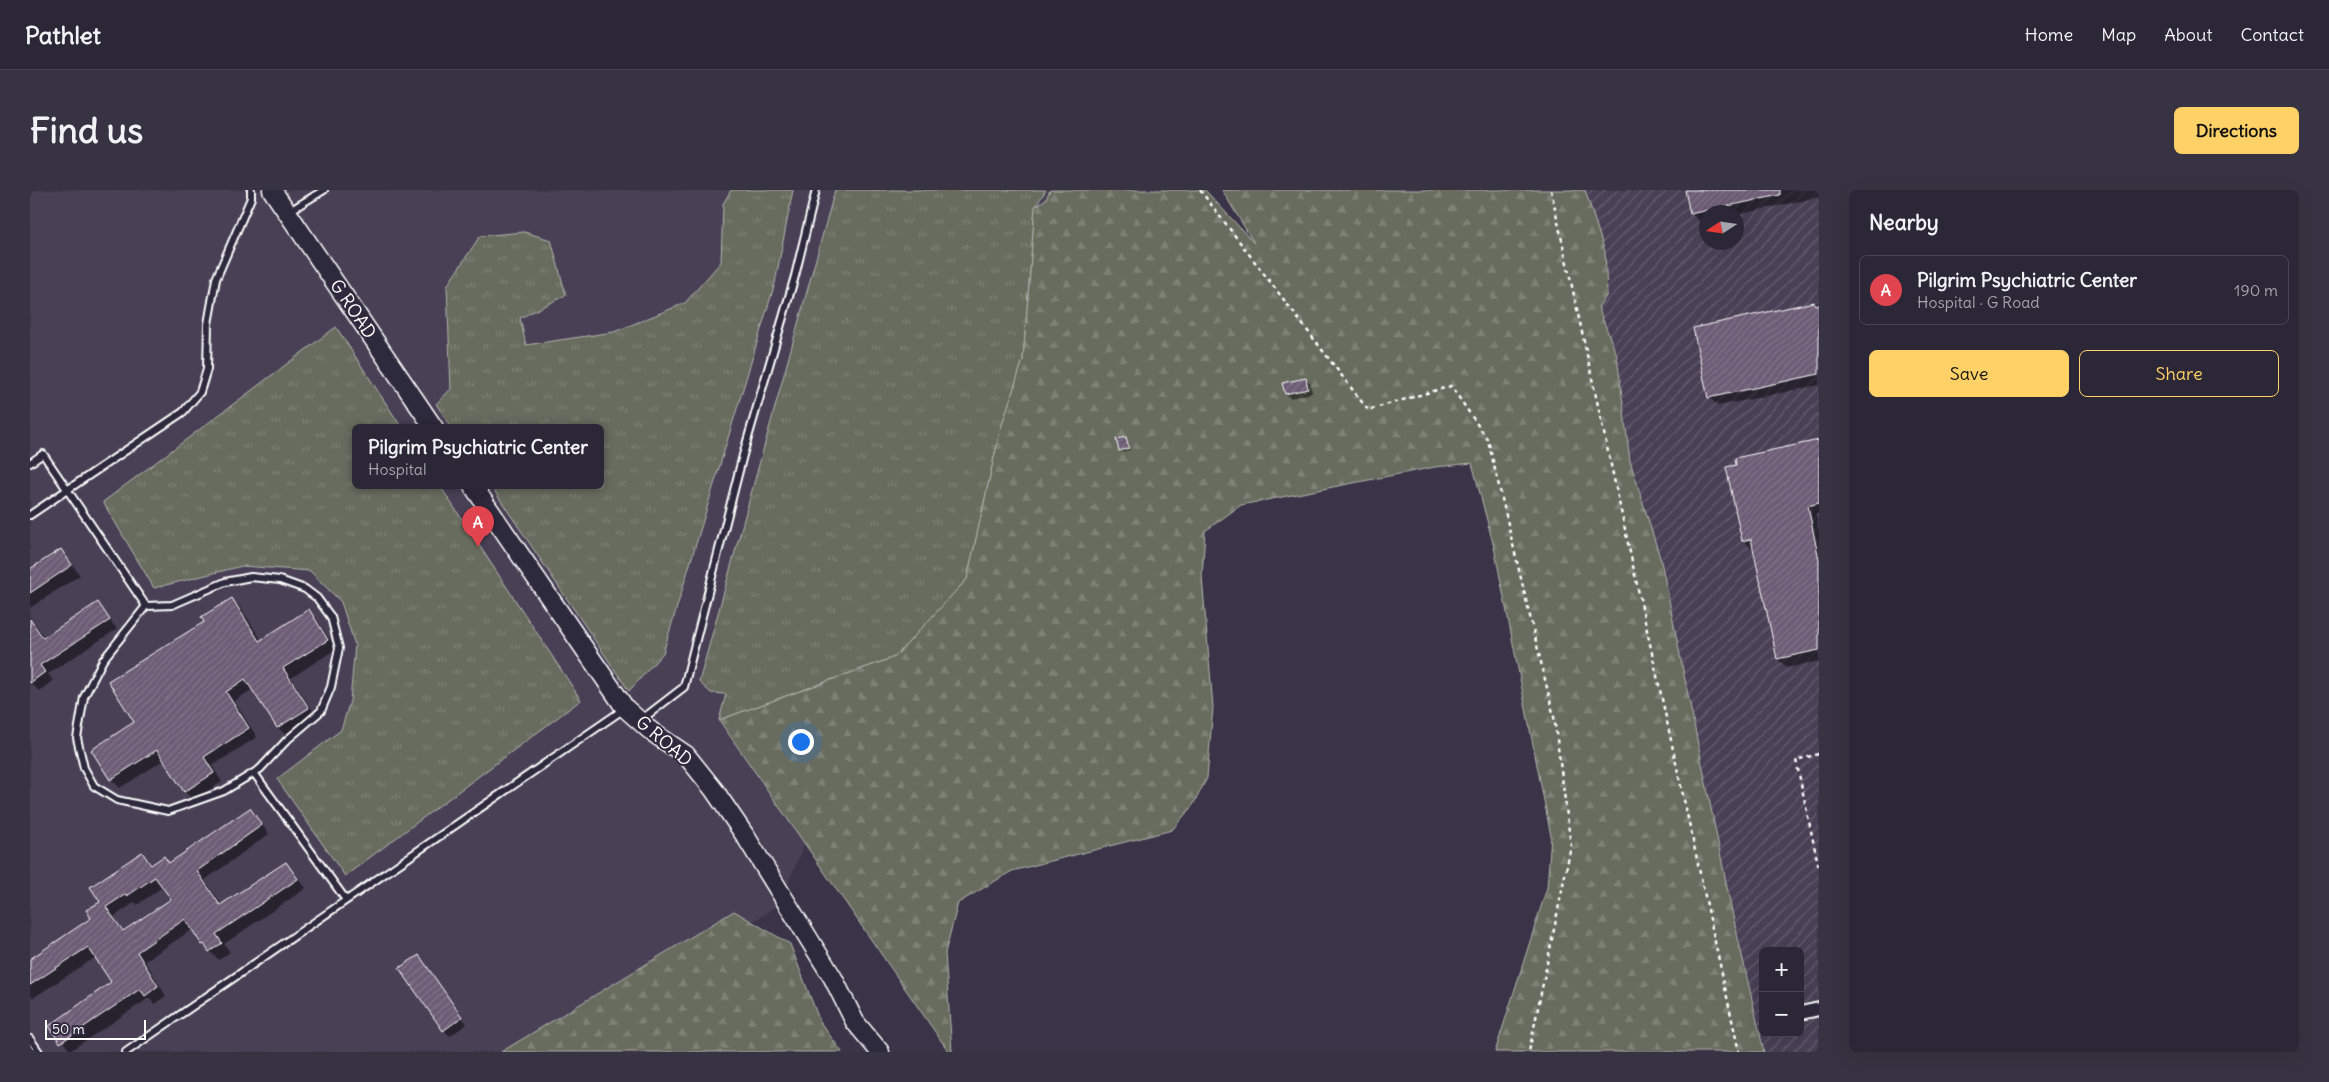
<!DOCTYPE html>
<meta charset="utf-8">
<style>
:root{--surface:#2c2736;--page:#383342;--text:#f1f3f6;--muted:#a6a5ad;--line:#484451;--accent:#ffd166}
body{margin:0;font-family:Delius,sans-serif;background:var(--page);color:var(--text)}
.controls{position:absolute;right:15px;bottom:15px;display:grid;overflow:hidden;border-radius:8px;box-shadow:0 5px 20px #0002}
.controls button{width:45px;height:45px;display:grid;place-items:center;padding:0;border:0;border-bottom:1px solid var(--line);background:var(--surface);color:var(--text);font:25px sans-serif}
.compass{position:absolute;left:1669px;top:15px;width:45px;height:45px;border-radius:50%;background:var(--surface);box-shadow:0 5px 20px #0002;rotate:258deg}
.scale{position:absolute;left:15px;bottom:12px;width:101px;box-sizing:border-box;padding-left:5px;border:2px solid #fff;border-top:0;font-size:14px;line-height:18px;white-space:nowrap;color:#fff;-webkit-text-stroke:4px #2f2a3d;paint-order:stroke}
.you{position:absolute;left:770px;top:551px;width:18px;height:18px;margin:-12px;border:4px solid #fff;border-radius:50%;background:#1a73e8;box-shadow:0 0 0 8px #1a73e833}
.badge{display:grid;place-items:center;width:32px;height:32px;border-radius:50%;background:var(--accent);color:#fff;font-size:16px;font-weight:700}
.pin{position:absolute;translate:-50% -41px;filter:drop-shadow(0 1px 2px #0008)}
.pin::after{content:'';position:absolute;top:26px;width:18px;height:15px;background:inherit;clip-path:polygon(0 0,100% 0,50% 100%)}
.popup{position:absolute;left:322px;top:234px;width:252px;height:65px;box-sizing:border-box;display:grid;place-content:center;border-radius:8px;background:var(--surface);filter:drop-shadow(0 1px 4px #0005);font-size:16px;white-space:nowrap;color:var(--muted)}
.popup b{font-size:19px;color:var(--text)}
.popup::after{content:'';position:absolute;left:50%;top:100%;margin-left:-10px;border:10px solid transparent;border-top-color:var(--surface)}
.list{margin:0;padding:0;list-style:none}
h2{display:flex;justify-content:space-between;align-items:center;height:65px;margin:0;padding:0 20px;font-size:21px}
h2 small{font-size:16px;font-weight:400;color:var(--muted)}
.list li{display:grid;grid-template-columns:32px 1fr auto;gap:15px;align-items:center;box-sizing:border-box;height:70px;margin:0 10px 10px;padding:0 10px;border:1px solid var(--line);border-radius:8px}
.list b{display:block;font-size:19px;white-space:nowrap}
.list p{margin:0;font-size:16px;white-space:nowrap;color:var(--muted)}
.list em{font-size:16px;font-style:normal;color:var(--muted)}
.actions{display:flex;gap:10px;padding:15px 20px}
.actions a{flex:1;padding:11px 0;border:1px solid var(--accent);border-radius:8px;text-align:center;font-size:18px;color:var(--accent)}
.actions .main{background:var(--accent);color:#111}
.map{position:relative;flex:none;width:1789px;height:862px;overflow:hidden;border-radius:8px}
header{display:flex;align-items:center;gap:30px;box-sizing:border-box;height:70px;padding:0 25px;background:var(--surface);border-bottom:1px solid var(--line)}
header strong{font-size:24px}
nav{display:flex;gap:28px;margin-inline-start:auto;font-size:18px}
.intro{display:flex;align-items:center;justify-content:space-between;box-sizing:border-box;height:120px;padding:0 30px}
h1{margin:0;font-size:35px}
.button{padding:12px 22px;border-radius:8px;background:var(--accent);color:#111;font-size:18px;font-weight:700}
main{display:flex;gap:30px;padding:0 30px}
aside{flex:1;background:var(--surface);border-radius:8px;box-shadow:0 5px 20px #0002}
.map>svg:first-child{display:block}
</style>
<header>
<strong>Pathlet</strong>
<nav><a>Home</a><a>Map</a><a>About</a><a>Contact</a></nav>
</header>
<div class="intro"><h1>Find us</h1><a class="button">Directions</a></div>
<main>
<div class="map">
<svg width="1789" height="862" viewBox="0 0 1789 862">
<defs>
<pattern id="industrial-furrows" width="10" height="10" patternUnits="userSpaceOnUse" patternTransform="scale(1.25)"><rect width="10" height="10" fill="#4a4056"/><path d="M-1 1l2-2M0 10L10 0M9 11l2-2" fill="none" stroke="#655d6f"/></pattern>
<pattern id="grass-tufts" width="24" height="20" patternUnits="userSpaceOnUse" patternTransform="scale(1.25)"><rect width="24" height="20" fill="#676c5e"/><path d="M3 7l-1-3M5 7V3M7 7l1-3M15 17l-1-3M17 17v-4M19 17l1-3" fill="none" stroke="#7e8276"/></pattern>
<pattern id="forest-firs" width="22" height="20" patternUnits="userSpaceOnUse" patternTransform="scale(1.25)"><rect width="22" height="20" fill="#676c5e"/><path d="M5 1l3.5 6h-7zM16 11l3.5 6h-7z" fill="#7e8276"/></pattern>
<pattern id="building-hatch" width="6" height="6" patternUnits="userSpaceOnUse" patternTransform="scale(1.25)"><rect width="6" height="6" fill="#6d5b75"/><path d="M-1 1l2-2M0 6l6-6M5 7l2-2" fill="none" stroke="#83748a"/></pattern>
</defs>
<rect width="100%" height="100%" fill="#3b3448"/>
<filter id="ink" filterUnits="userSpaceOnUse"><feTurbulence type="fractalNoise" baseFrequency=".02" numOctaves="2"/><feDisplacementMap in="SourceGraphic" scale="10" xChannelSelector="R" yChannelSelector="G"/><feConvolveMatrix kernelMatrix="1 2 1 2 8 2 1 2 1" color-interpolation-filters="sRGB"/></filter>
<g filter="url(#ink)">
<path fill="#4a4056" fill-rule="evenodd" d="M0 0H1043L750 714 522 862H0ZM326 238H570V296H326Z"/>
<path fill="url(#industrial-furrows)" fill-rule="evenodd" d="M1532 0H1789V862H1722ZM1676 22H1706V52H1676ZM1733 761H1770V843H1733Z"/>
<path fill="url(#grass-tufts)" stroke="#b3b6ae" d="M701 0H763L745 93 633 463 599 501 461 296H570V238H422L406 214 421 199 417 96 450 46 494 42 521 50 536 105 490 128 496 155 584 142 655 113 691 72 693 14Z
M805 0H1016L1005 17 993 170 970 241 937 389 865 467 689 530 696 504 681 503 669 492Z
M306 137 372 238H326V296H410L551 510 315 686 247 589 311 540 320 511 325 455 311 412 280 381 212 376 124 398 73 312Z"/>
<path fill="url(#forest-firs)" stroke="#b3b6ae" d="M1020 0H1175L1224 53 1192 0H1555L1575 62 1577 105 1568 117 1587 166 1600 271 1631 371 1702 722 1734 862H1465L1517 698 1521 646 1464 357 1442 273 1405 277 1211 315 1175 341 1172 387 1183 517 1177 588 1163 615 1142 640 982 681 928 713 915 763 922 862H919L689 530 865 467 937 389 970 241 993 170 1005 17 1016 9Z
M704 721 760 754 790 832 812 862H471Z"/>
<path fill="#0007" fill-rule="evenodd" d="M1656 0H1789V7L1706 25V22H1676V31L1670 32 1661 23Z
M1789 112V195L1688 216 1679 207 1665 139Z
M1275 189 1280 193 1282 203 1260 208 1256 204Z
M1096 248 1100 260 1092 262 1090 260Z
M1789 252V324H1786L1789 340V471L1757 478 1748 469 1724 358 1722 359 1713 350Z
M31 360 50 385 0 418V380Z
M202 409 211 418 232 451 278 421 287 430 306 459 261 488 287 527 257 546 248 538 223 499 204 511 227 547 182 576 192 592 163 610 154 601 134 570 90 598 81 589 106 533 176 432Z
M67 414 87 439 18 484 23 491 9 501 0 492V427L15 448Z
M220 620 239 644 175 690 192 715 256 674 276 698 194 754 200 762 189 770 173 755 163 739 115 771 136 806 124 814 119 808 40 861 21 836 83 792 66 767 3 808 0 804V772L63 728 71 712 112 663 123 675 134 668 140 674ZM134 696 143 710 94 742 84 727 105 712 107 715Z
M388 767 437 834 420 846 414 840Z"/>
<path fill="url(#building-hatch)" stroke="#fff" fill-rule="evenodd" d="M1655 0H1750V5L1660 24Z
M1784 112 1785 115H1789V184L1678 208 1663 138Z
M1276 188 1278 199 1255 204 1252 193Z
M1096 247 1099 258 1089 261 1086 249Z
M1789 250V313L1778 316 1789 370V460L1747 469 1721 349 1712 351 1696 277 1706 275 1705 268Z
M31 359 42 375 0 403V379Z
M202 408 229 451 279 419 298 450 253 478 279 518 247 538 215 489 196 502 219 538 174 567 184 583 154 602 127 560 80 590 61 560 104 532 78 491 174 432 171 427Z
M68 412 80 430 10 475 15 482 0 493V429L13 448Z
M220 618 232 635 167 681 190 715 256 672 268 689 186 744 192 753 179 762 174 754 172 755 155 729 107 762 128 796 115 806 110 799 30 853 19 836 81 792 58 757 0 795V769L61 728 56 720 70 712 60 697 112 662 121 675 134 666 139 673ZM125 687 141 709 93 741 76 717 96 704 97 706Z
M389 765 432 827 413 841 369 778Z"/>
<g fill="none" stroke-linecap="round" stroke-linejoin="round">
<g stroke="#fff" stroke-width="10">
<path id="lane" d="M258 22 294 0
M0 273 13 264 116 416 142 415 195 392 221 387 250 390 275 399 287 408 301 427 309 458 301 497 291 521 257 550 230 579 194 601 138 621 87 610 64 596 54 578 47 548 54 507 73 470 116 416
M0 325 153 222 170 202 177 179 178 134 186 89 221 8V0
M611 530 654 497 713 265 765 86 786 0
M224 583 316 710
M0 849 9 862
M96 862 594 519"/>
</g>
<g stroke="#fff" stroke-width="16">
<path id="street" d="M1771 823 1789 819"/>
</g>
<g stroke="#fff" stroke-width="21">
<path id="secondary" d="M242 0 404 238
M443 296 595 518 622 542 656 565 684 600 716 647 803 788 825 832 850 862"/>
</g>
<path stroke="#fff" stroke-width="2.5" stroke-dasharray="4 4" stroke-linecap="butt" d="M1170 0 1338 220 1421 196 1458 250 1524 527 1541 656 1499 862
M1521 0 1709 862
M1789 564 1766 570 1789 679"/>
<use href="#lane" stroke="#2f2a3d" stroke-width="6"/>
<use href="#street" stroke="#2f2a3d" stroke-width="12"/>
<use href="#secondary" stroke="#2f2a3d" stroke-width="18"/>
</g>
</g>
<g text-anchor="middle" stroke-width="4" stroke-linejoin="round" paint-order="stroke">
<g font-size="18" fill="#fff" stroke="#2f2a3d">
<text transform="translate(323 119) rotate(56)" y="6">G ROAD</text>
<text transform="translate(634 551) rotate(40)" y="6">G ROAD</text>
</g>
</g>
</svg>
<div class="controls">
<button>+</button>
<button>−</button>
</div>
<svg class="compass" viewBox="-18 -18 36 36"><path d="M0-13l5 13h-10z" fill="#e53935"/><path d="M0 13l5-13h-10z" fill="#a6a5ad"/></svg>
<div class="scale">50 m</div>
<div class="you"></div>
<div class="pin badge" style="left:448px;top:357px;background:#e0444e">A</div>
<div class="popup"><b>Pilgrim Psychiatric Center</b>Hospital</div>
</div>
<aside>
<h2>Nearby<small></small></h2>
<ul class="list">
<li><span class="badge" style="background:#e0444e">A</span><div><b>Pilgrim Psychiatric Center</b><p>Hospital · G Road</p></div><em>190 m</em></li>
</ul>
<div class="actions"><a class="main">Save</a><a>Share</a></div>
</aside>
</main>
